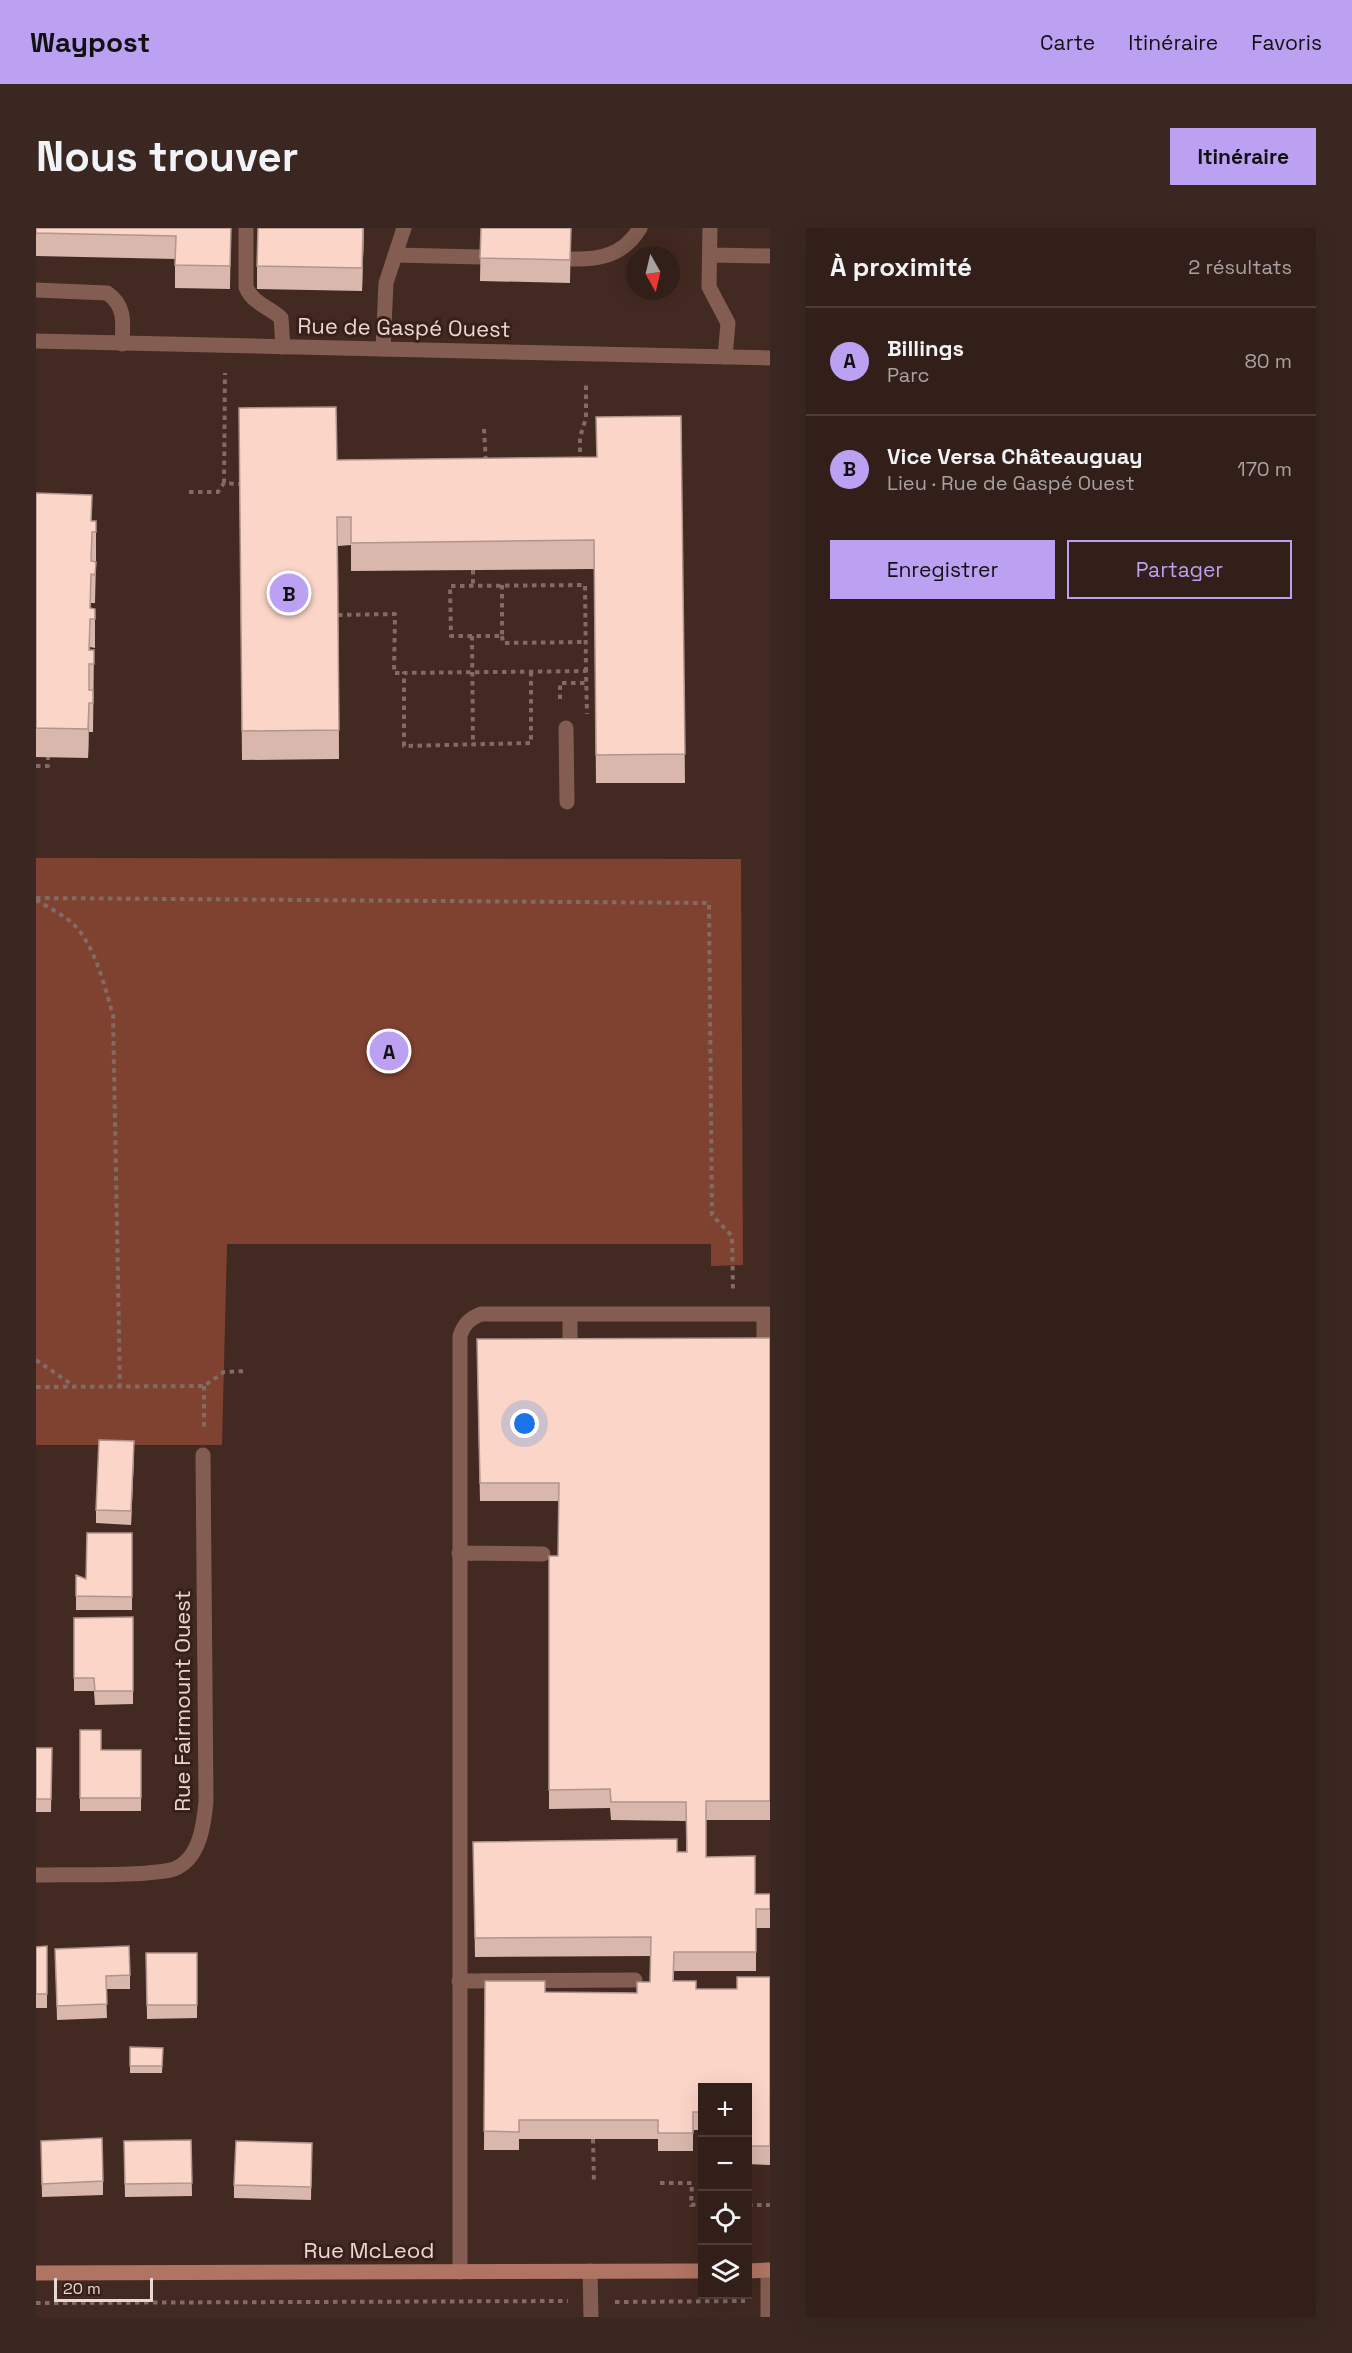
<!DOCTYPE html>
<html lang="fr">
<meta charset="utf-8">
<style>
:root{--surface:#321f19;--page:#3a2722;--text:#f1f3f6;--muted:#a8a2a2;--line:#4d3d38;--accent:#bca0f2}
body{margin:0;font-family:"Space Grotesk",sans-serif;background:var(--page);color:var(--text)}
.controls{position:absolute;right:18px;bottom:18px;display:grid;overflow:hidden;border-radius:0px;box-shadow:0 6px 24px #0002}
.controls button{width:54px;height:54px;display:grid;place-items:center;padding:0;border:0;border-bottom:2px solid var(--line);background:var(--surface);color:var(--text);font:30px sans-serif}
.compass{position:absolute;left:590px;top:18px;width:54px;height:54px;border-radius:50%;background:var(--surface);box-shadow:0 6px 24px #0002;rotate:172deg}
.scale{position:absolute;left:18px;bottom:15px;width:99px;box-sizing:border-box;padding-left:6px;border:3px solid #e8d7d2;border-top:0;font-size:16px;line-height:21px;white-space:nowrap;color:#e8d7d2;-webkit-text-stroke:4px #381f18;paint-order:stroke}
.you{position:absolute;left:489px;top:1196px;width:21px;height:21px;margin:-15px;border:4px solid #fff;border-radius:50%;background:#1a73e8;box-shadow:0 0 0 9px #1a73e833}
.badge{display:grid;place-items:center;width:39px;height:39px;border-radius:50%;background:var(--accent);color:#111;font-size:20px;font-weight:700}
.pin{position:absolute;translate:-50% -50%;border:3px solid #fff;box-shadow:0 2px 6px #0006}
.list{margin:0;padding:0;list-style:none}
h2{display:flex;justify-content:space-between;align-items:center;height:78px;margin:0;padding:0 24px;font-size:26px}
h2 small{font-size:20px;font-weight:400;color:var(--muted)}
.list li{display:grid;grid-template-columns:39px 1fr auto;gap:18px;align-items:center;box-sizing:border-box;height:108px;padding:0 24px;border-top:2px solid var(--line)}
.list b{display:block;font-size:22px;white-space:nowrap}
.list p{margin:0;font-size:20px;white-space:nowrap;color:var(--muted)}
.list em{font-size:20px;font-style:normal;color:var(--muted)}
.actions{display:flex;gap:12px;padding:18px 24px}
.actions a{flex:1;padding:14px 0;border:2px solid var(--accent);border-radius:0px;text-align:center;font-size:21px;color:var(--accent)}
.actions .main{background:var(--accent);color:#111}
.icon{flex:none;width:33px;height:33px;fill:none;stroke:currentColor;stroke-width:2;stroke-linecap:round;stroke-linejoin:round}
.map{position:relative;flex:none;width:734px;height:2089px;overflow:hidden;border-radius:0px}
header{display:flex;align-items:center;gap:36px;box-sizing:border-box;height:84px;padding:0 30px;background:var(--accent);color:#111}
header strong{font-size:28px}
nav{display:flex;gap:33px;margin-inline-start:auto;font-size:21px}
.intro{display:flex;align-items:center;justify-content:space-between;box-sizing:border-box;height:144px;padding:0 36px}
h1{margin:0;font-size:42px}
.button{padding:15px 27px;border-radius:0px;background:var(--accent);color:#111;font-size:21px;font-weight:700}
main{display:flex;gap:36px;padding:0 36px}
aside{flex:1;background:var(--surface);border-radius:0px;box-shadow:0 6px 24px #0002}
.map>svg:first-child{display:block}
</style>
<header>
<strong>Waypost</strong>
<nav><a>Carte</a><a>Itinéraire</a><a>Favoris</a></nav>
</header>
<div class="intro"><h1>Nous trouver</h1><a class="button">Itinéraire</a></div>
<main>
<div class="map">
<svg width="734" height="2089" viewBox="0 0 734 2089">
<rect width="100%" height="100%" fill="#422921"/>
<path fill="#7f4230" d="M0 630 705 631 707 1037 675 1038V1016H191L186 1217H0Z"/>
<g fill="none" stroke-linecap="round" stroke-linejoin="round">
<path stroke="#816b64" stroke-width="4" stroke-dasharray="4.5 4.5" stroke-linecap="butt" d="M448 201 450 235
M544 233V209L550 190V154
M188 255 189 145
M153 264H182L188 255 203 256
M437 342V358
M466 357V408H415L414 358 549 357 550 443
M302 387 359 386 358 445H368
M436 408 437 517
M466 408 467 415 550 414
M495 444V515L368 518V445C429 444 489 444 550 443L551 486
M524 471V455H550
M0 538H12V529
M0 670 673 675 676 987 696 1008 697 1063
M0 672C15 681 35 690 45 705 62 729 69 760 77 787L84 1158
M0 1132 38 1158
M168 1158V1200
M0 1159 168 1158 188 1144 211 1143
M557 1911 558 1955
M624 1955H656L655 1977 666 1976
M712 1977H734
M579 2074 709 2073
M0 2075 532 2073"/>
<path stroke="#835d51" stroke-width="15" d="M210 0V59C216 75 233 79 245 90L247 119
M674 0 673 59 692 95 689 129
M359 27 445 29
M674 27 734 28
M535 31C564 32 588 27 604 0
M0 62 71 65C90 78 87 95 86 116
M347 121 350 55 368 0
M530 500 531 574
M728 1086V1129
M534 1130V1086
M423 1325 507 1326
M423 1753 599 1752
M732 2042V2089
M554 2043 555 2089
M424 2044V1108C428 1096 433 1091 445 1086H734"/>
<path stroke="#835d51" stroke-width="15" d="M0 113 734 130
M0 1647C37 1646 74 1648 111 1645 119 1644 130 1644 138 1641 164 1631 168 1596 170 1573L167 1227"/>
<path stroke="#b07463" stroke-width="15" d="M712 2043 734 2042
M0 2045 666 2043"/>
</g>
<path fill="#d9b7ad" d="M0 0H195L194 61 139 60V31L0 28Z
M328 0 326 63 221 61V38Z
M445 0H535L534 55 444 53Z
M203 180 301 232 560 229 645 188 649 555H560L558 341 315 343V317L302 318 303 531 206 532Z
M0 265 56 293H60V333H56L60 334 59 375H55L54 380 59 381V420L54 419V422H58L57 504H53L52 530 0 529Z
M734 1110V1592H670V1629L719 1666H734V1700H720V1743H638V1753L660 1761H701L734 1749V1937L711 1936V1860H666V1902H657V1923H622V1911H483V1922H448L449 1753 509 1764 601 1765 614 1754 615 1728 439 1729 437 1614 650 1624V1593L575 1592 574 1580 513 1581V1328H522L523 1273H444L441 1129Z
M98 1227 95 1297 60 1295V1282Z
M96 1305V1382H40V1347L50 1351Z
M97 1389V1476L59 1477 58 1463H38V1390Z
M44 1502 65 1522H105V1583H44Z
M0 1520H16L15 1584H0Z
M11 1718V1780H0V1719Z
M19 1721 94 1747V1761H70L71 1790 21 1792Z
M110 1725H161V1790L111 1791Z
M94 1819 127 1820 126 1845H94Z
M155 1912 156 1968 89 1969 88 1913Z
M276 1915 275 1972 198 1970V1957Z
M5 1926 67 1953V1967L6 1969Z"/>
<path fill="#b0958d" d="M327 0H328L326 63V40Z
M53 475V504L52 530V501Z
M98 1213V1227L95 1297V1283Z"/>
<path fill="#fcd5c9" stroke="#b0958d" stroke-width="1.5" d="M0 0H195L194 38 139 37 140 8 0 5Z
M222 0H327L326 40 221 38Z
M445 0H535L534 32 444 30Z
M300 179 301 232 561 229 560 189 645 188 649 526 560 527 558 312 315 315V289H301L303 502 206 503 203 180Z
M0 265 56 267 55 293H60V304H56L55 333 60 334 59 347 55 346 54 380 59 381V391H54L53 422H58V436H53V462H57V475H53L52 501 0 500Z
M734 1110V1573H670V1629L719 1628V1666H734V1681H720V1724H638L637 1753H660V1761H701V1749H734V1918H711V1860H666V1884H657V1905H622V1892H483V1904L448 1903 449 1753H509V1764L601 1765V1754H614L615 1709 439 1710 437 1614 641 1611V1624H651L650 1574H575L574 1561 513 1562V1328H522L523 1255H444L441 1111Z
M63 1212 98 1213 95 1283 60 1282Z
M51 1305H96V1369L40 1368V1347L50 1351Z
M97 1389V1463H59L58 1450H38V1390Z
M44 1502H65V1522H105V1570H44Z
M0 1520H16L15 1571H0Z
M11 1718V1766H0V1719Z
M93 1718 94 1747 70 1748 71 1776 21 1778 19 1721Z
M110 1725H161V1777H111Z
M94 1819 127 1820 126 1838H94Z
M66 1910 67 1953 6 1956 5 1913Z
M155 1912 156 1955 89 1956 88 1913Z
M200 1913 276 1915 275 1959 198 1957Z"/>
<g text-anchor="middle" stroke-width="6" stroke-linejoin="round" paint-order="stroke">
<g font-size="22" fill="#e8d7d2" stroke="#381f18">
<text transform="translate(368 99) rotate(1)" y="8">Rue de Gaspé Ouest</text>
<text transform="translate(146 1473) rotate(-90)" y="8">Rue Fairmount Ouest</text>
<text x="333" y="2030">Rue McLeod</text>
</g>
</g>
</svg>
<div class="controls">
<button>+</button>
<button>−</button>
<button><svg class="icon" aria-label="locate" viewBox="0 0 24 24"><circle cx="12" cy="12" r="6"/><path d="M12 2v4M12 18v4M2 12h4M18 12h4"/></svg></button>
<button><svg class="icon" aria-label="layers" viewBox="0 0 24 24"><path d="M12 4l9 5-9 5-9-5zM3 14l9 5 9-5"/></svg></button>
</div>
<svg class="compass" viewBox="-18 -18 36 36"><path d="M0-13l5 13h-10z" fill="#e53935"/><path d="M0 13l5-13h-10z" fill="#a8a2a2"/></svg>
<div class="scale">20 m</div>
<div class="you"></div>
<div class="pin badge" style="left:353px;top:823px">A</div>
<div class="pin badge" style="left:253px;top:365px">B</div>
</div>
<aside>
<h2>À proximité<small>2 résultats</small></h2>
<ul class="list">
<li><span class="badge">A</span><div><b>Billings</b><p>Parc</p></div><em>80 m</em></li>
<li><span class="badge">B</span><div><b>Vice Versa Châteauguay</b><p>Lieu · Rue de Gaspé Ouest</p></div><em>170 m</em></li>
</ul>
<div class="actions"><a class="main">Enregistrer</a><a>Partager</a></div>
</aside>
</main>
